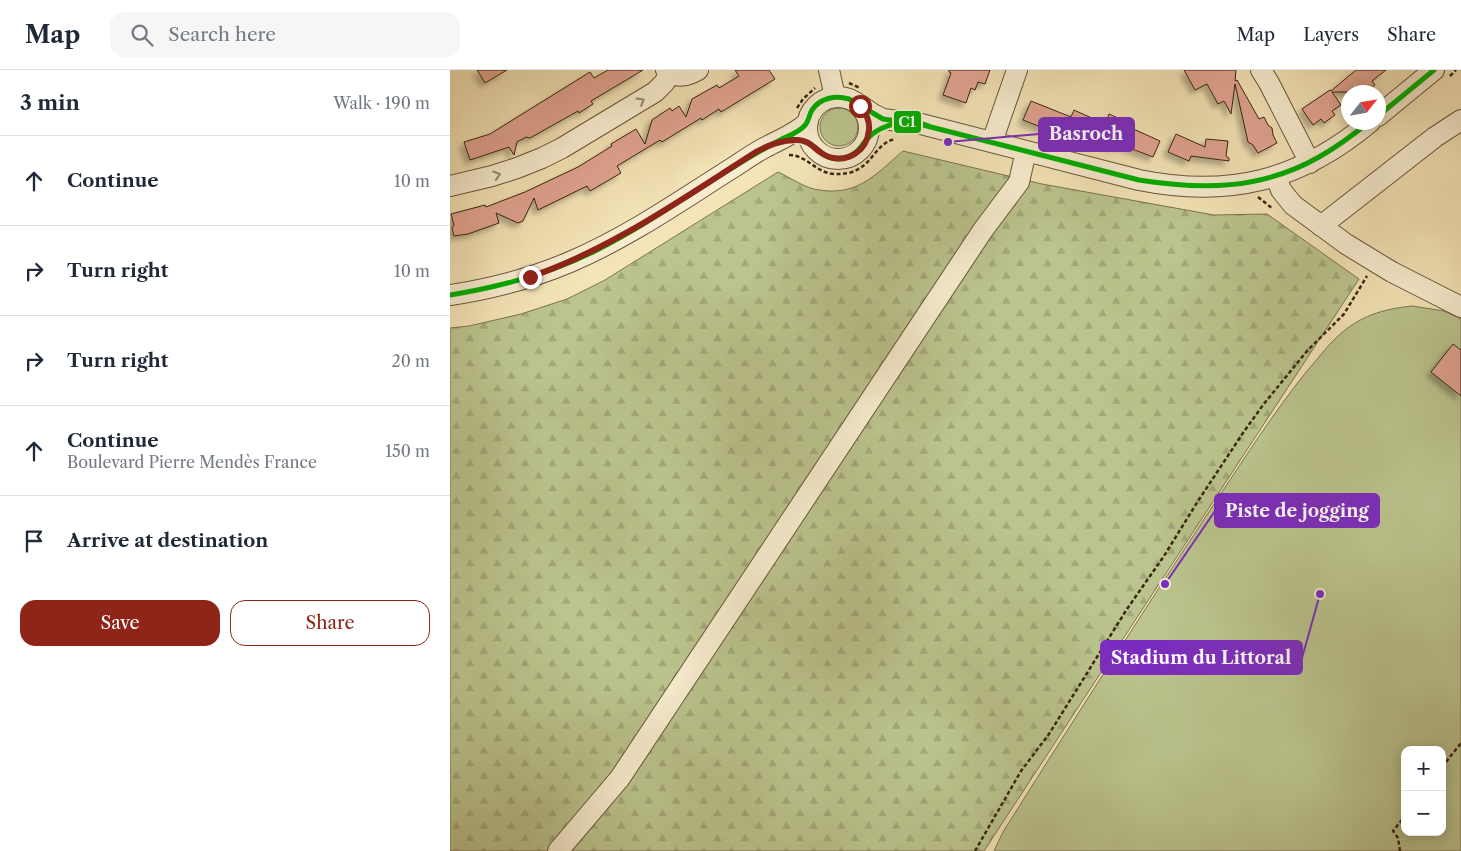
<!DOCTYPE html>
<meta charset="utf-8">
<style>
:root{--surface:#fff;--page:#f6f6f7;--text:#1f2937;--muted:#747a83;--line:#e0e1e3;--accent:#8f2418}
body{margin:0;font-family:"Libre Caslon Text",serif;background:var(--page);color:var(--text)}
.controls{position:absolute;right:15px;bottom:15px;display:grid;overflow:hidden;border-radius:10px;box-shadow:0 2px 12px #0003}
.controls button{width:45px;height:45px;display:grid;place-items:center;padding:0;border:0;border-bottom:1px solid var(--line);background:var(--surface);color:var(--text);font:25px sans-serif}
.compass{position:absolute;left:891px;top:15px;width:45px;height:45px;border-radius:50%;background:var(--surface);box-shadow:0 2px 12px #0003;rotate:59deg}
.stop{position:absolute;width:15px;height:15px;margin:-11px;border:4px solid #8f2418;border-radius:50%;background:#fff}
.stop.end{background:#8f2418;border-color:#fff;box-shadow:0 1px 5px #0008}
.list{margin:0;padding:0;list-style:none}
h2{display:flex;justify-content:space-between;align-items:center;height:65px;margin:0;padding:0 20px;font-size:21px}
h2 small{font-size:16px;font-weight:400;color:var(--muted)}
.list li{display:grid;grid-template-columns:32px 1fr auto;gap:15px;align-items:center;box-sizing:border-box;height:90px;padding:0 20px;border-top:1px solid var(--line)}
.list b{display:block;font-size:19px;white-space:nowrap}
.list p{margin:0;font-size:16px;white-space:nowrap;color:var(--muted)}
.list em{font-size:16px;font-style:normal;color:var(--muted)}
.actions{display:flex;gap:10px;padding:15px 20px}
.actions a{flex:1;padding:11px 0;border:1px solid var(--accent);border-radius:15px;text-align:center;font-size:18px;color:var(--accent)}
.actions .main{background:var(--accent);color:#fff}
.icon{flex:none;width:28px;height:28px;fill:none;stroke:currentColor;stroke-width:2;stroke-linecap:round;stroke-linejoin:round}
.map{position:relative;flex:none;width:1011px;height:781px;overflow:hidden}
header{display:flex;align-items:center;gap:30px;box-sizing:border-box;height:70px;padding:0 25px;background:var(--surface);border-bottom:1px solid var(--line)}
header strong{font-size:24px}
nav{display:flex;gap:28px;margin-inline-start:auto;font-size:18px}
.search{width:350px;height:45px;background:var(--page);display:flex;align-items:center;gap:12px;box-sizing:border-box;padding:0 18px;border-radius:15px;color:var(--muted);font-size:19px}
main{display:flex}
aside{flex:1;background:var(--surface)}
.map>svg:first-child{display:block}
</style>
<header>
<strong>Map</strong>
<div class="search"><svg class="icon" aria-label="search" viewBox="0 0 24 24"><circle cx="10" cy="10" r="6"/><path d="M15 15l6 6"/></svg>Search here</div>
<nav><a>Map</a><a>Layers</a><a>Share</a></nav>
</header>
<main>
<aside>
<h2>3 min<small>Walk · 190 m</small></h2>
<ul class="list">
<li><svg class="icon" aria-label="ahead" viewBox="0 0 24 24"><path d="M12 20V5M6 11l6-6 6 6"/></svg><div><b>Continue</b></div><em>10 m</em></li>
<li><svg class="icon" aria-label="right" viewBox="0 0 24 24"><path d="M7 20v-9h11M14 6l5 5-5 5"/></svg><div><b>Turn right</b></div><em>10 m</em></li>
<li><svg class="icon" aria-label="right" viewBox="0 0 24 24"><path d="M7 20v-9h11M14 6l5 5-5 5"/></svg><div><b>Turn right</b></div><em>20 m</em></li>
<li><svg class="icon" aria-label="ahead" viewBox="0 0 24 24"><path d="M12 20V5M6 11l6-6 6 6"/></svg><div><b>Continue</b><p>Boulevard Pierre Mendès France</p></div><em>150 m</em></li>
<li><svg class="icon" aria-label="arrive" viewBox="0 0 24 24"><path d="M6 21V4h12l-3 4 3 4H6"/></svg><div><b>Arrive at destination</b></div></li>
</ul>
<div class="actions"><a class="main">Save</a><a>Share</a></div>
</aside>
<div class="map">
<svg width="1011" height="781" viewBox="0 0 1011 781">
<defs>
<pattern id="forest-firs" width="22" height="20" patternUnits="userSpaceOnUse" patternTransform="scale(1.25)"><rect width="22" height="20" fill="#bbc48e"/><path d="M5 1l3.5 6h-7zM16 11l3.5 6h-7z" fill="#a2a879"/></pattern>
<filter id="shadow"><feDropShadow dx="-4.5" dy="4.5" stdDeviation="2.5" flood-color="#0004"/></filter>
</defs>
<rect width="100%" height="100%" fill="#f4e4b7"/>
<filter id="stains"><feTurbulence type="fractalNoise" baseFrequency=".004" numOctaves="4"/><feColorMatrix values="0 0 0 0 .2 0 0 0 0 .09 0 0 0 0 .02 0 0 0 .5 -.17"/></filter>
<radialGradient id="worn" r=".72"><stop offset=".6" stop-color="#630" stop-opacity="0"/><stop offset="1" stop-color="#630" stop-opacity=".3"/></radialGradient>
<path fill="#bbc48e" stroke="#7a744f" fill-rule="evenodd" d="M370 57a19 19 0 1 1 38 0a19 19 0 1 1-38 0Z
M962 236 994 241 1011 249V781H544L553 762C622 652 692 543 764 434 794 389 823 343 857 301 867 290 876 277 887 267 909 246 933 239 962 236ZM955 680H992V762H955Z"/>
<path fill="url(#forest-firs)" stroke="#7a744f" d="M453 81 592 114 764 145 817 144 909 209 534 781H0V258L19 256 71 244 117 229 155 210 328 102C339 107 352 116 364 119 406 128 424 106 453 81Z"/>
<path fill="#e1a491" stroke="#382510" filter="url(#shadow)" d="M27 0H57L35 13Z
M158 0H193L141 31 143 34 129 43 128 41 80 68 76 67 67 72 64 85 59 77 20 90 14 72 40 64 140 2 144 8Z
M285 0H319L325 9 271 42 269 39 252 50 251 48 212 72 210 70 167 96 171 103 140 121 137 116 88 140 84 128 73 151 68 153 46 143 49 153 18 164 4 166 2 158 4 155 1 144 35 135 36 137 75 122 128 97 162 76 161 74 186 59 195 74 202 50 220 38 222 41 229 36 236 47 242 29 267 15 269 18 289 6Z
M499 0H540L535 14 528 12 525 20 521 18 516 33 493 25 501 3 499 2Z
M734 0H786L785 11 787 10 809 49 814 47 818 55 822 58 823 65 827 73 808 83 803 75 798 72 785 14 781 44 774 31 768 34 757 14 745 20Z
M906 0H936L922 11 925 15 916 22H882L891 35 882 41 885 45 874 53 871 49 863 55 852 39 880 20 881 21Z
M581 31 621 47 624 40 655 54 659 44 681 54 679 57 710 71 703 87 672 75 671 77 664 74 663 77 609 54 606 63 573 50Z
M726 64 755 77 756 69 778 71 776 86 779 88V91L741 86 739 91 718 82Z
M1003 274 1011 280V326L981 302Z"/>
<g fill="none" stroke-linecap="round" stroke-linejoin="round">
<g stroke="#67553a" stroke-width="22">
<path id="minor" d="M216 0C227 9 237 6 248 0
M379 0 385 27
M811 0 819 13 860 93
M357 58a31 31 0 1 1 62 0a31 31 0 1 1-62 0Z
M410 35 423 44 433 49 471 54 689 110C778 128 850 111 920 52
M928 46 984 0
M542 72 567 0
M826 106 831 120 843 135 896 174 942 202 1011 237
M0 116 42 106 67 98 92 88 112 78 205 22 214 13 220 3
M871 156 985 67 1011 50
M0 225C41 219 82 208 120 192 179 167 233 129 287 95 296 89 306 82 316 77 331 69 345 64 358 52
M108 781 170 708 533 160 569 112 576 81"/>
</g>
<path stroke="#382510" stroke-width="2.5" stroke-dasharray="4 2.5" stroke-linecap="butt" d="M1000 6 1006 0
M399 13 410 18
M347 38 353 29 365 18
M339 85C357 85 366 103 384 104 423 106 421 74 445 69
M808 127 823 139
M992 697 1011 673
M525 781 571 701 599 664 677 539 714 486 748 431 795 360 813 335 857 281 894 244 917 206
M950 781 948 768 943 761 955 746"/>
<use href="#minor" stroke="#f8edd0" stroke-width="20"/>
<g stroke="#f8edd0" stroke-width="9">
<path id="bus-1" d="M928 46 984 0
M306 83C320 75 337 65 353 71 370 76 373 93 395 88 407 85 410 77 418 68 427 58 447 51 460 52 467 52 473 54 479 56
M0 225C50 217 99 204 145 181 211 148 268 102 334 68 341 65 351 61 356 54 359 50 359 45 362 40 370 28 385 25 399 29L433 49 473 55 689 110C752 120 811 120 869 87 887 77 903 65 919 52"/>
</g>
<use href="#bus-1" stroke="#00ae00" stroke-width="5"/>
</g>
<defs><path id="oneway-chevron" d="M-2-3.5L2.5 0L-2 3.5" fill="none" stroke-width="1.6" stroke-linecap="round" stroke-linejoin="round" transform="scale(1.25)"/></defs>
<g stroke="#988970">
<use href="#oneway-chevron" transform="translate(191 31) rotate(-31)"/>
<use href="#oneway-chevron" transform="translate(47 105) rotate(-17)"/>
</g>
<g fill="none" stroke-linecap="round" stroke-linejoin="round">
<path stroke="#8f2418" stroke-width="6" d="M80 207C162 179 233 128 306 82 319 75 331 70 347 70 358 70 362 76 370 82 380 90 395 91 406 83 414 78 418 69 419 60 420 51 416 43 410 36"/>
</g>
<path fill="none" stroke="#7b2cbf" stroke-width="2" d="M498 72L589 64M715 514L765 441M870 524L852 588"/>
<g fill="#7b2cbf" stroke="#f8edd0" stroke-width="2">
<circle cx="498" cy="72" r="5"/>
<circle cx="715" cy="514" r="5"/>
<circle cx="870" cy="524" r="5"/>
</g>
<g fill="#7b2cbf" stroke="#7b2cbf" stroke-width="2">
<rect x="589" y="48" width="95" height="33" rx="5"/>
<rect x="765" y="424" width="164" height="33" rx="5"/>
<rect x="651" y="571" width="201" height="33" rx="5"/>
</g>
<g font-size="18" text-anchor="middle" font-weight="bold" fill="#fff">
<text x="636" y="70">Basroch</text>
<text x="847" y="447">Piste de jogging</text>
<text x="751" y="594">Stadium du Littoral</text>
</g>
<rect stroke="#f8edd0" stroke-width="2" x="443" y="40" width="29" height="24" rx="5" fill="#00ae00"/>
<g font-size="14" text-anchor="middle" font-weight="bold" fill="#fff">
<text x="457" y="57">C1</text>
</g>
<rect width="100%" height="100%" filter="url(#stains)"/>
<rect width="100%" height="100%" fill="url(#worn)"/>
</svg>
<div class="controls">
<button>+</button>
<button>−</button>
</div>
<svg class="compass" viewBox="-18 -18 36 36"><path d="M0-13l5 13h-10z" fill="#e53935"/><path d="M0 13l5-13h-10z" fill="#747a83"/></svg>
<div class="stop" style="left:410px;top:36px"></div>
<div class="stop end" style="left:80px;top:207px"></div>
</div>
</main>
